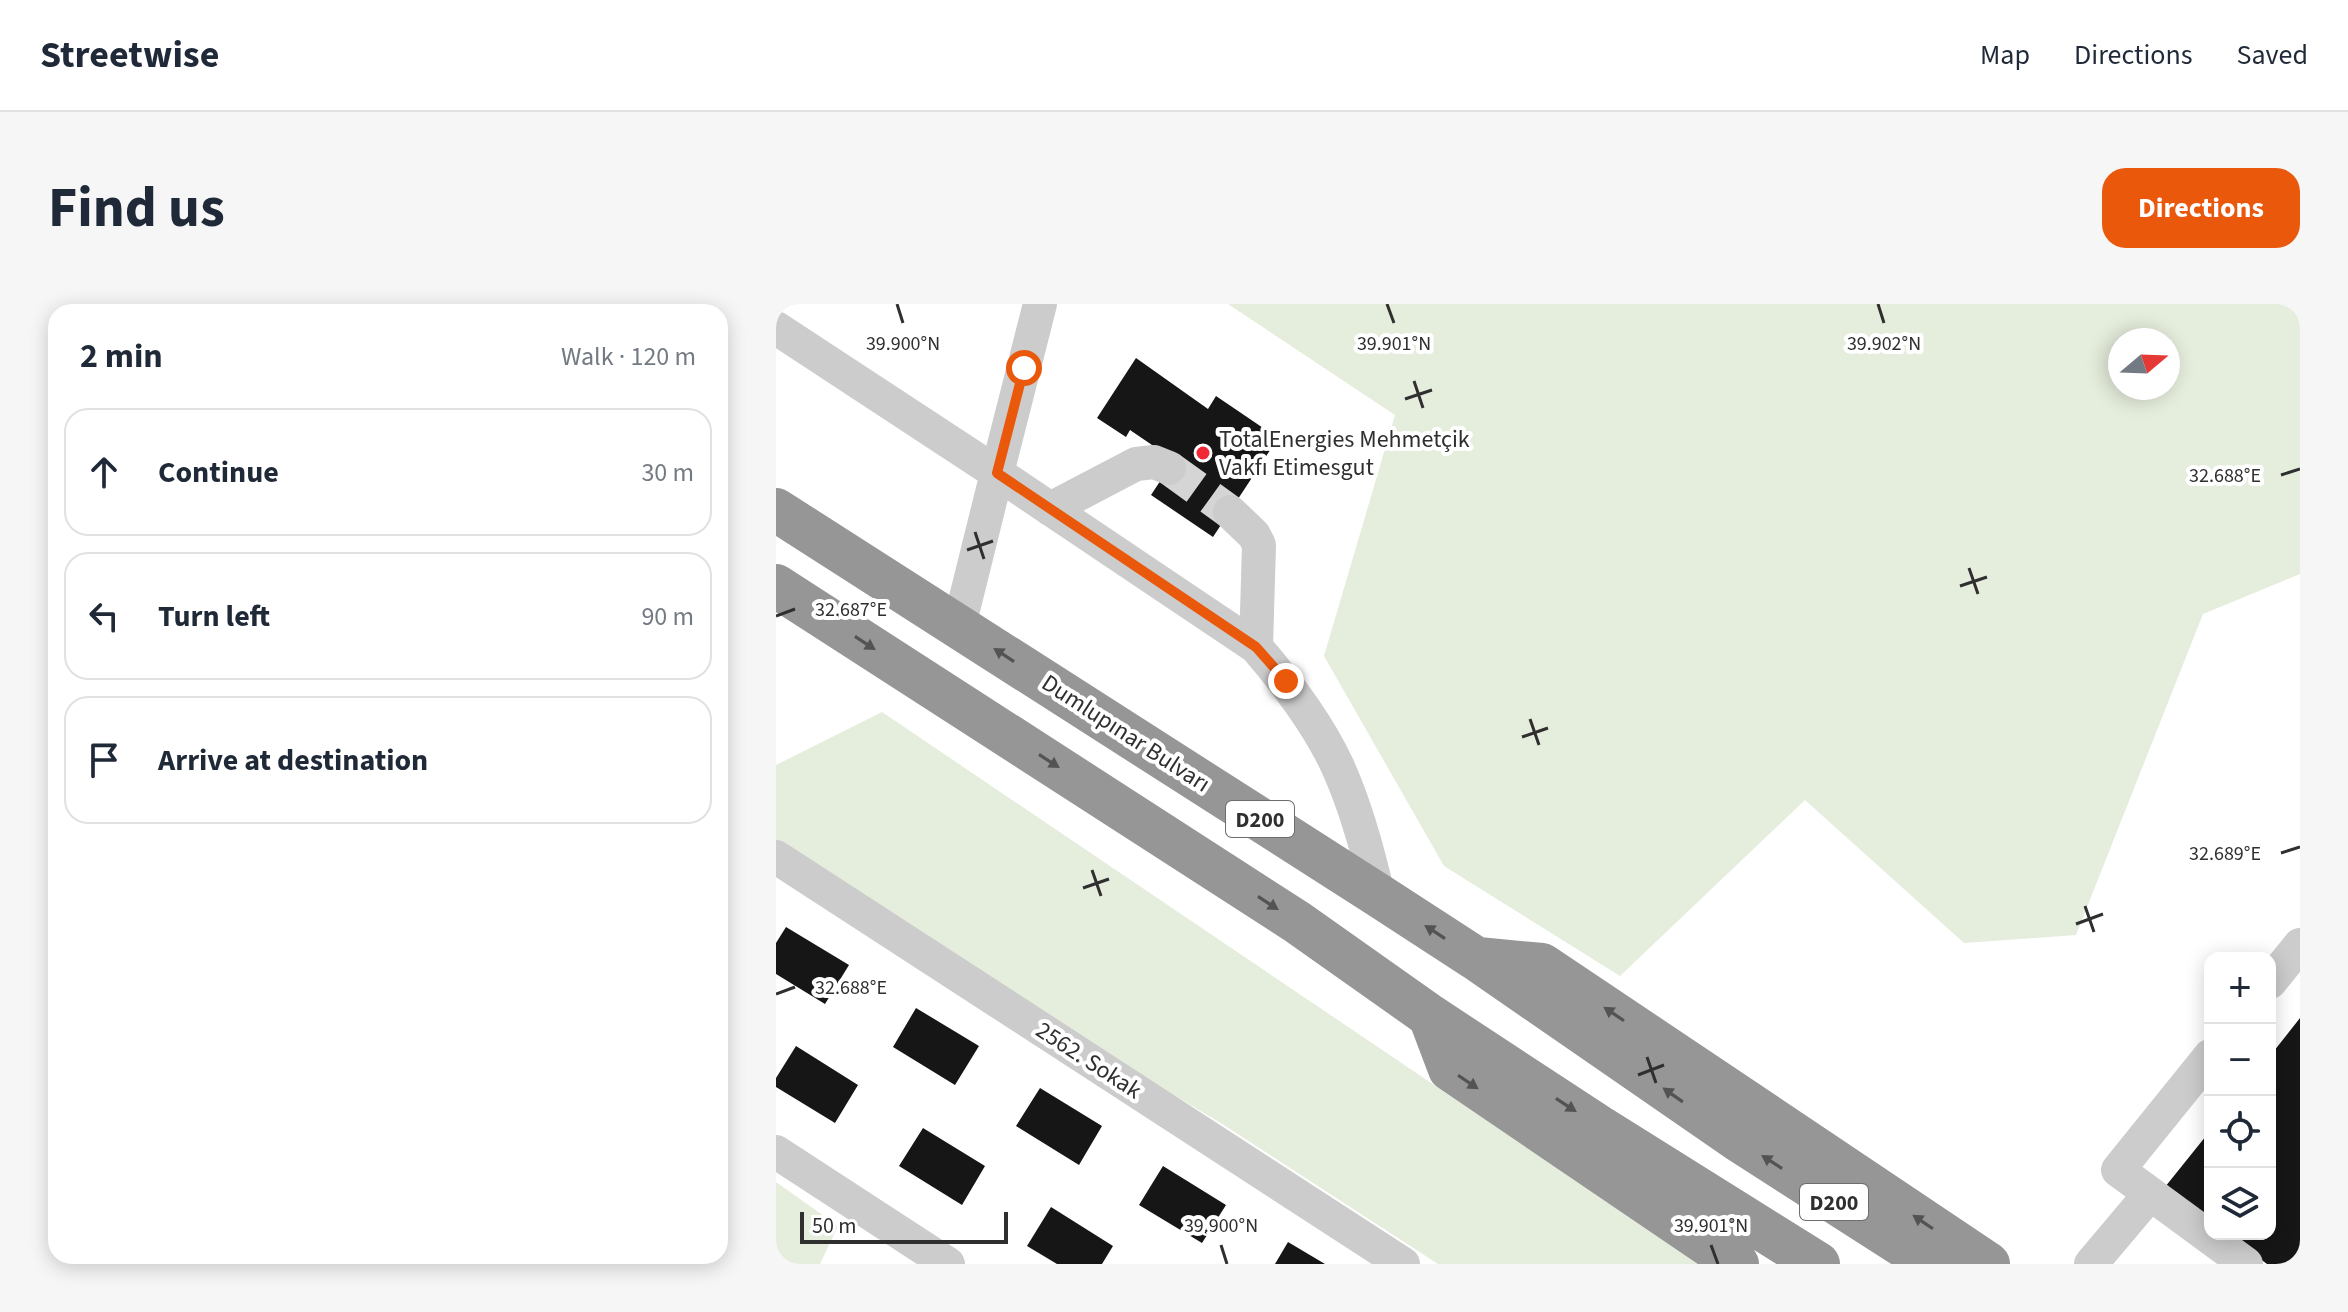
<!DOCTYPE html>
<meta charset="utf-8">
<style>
:root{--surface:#fff;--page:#f6f6f7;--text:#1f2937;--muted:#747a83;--line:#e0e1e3;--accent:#ea580c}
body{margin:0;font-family:"Source Sans 3",sans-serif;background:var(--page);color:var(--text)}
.controls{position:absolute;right:24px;bottom:24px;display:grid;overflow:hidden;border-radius:16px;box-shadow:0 4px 20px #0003}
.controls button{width:72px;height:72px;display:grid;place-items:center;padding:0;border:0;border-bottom:2px solid var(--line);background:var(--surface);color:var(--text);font:40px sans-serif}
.compass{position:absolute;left:1332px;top:24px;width:72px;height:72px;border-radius:50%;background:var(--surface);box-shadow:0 4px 20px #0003;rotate:71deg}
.scale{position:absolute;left:24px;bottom:20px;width:208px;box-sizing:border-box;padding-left:8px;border:4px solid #2f2f2f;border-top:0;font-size:22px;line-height:28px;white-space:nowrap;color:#2f2f2f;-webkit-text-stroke:6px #fff;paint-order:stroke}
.stop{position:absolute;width:24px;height:24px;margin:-18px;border:6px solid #ea580c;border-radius:50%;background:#fff}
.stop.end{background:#ea580c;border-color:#fff;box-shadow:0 2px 8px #0008}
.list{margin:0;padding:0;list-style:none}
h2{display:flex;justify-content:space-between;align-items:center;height:104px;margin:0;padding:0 32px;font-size:34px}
h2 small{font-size:26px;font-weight:400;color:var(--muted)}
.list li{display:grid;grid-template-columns:52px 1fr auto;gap:24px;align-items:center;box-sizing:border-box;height:128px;margin:0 16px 16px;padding:0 16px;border:2px solid var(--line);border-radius:24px}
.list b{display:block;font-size:30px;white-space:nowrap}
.list em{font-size:26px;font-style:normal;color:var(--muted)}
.icon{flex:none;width:44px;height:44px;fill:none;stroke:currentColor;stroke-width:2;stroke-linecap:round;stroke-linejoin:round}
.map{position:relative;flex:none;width:1524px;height:960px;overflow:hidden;border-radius:24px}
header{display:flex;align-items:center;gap:48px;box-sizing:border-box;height:112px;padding:0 40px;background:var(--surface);border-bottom:2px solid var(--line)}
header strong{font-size:38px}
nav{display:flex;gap:44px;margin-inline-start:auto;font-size:28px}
.intro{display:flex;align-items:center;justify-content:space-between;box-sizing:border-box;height:192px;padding:0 48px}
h1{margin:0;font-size:56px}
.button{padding:20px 36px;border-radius:24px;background:var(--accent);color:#fff;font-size:28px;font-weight:700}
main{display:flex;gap:48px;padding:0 48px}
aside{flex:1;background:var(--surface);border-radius:24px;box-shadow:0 4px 20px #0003}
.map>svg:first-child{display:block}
</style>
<header>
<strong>Streetwise</strong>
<nav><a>Map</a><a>Directions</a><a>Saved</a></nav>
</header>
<div class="intro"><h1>Find us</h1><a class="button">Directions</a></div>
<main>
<aside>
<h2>2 min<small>Walk · 120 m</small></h2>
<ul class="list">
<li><svg class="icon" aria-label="ahead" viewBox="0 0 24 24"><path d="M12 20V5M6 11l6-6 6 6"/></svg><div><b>Continue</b></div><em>30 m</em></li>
<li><svg class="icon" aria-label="left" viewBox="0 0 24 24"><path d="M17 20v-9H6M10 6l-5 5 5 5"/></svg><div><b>Turn left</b></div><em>90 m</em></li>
<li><svg class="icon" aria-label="arrive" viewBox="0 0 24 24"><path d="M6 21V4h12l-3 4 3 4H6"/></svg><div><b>Arrive at destination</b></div></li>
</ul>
</aside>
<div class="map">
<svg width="1524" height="960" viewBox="0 0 1524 960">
<rect width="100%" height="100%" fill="#fff"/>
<path fill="#e5eddc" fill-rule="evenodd" d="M452 0H1524V270L1427 310 1300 631 1188 639 1029 496 844 672 668 562 548 352 619 111ZM1344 36H1392V84H1344Z
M106 408 923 960H662L443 818 225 688 47 573 0 536V461Z
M0 878 62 922 44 960H0Z"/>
<path fill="#161616" d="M360 54 432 105 440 92 502 134 437 233 375 191 398 156 354 126 350 133 321 114Z
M10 623 73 661 49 700 0 670V639Z
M140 704 203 742 179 781 117 743Z
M1524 714V960H1491L1451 930H1494V752Z
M20 742 82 781 59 819 0 783V774Z
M264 784 326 822 303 861 240 822Z
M147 824 209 862 186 901 123 862Z
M1434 827V917L1389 883Z
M387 862 450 901 426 939 363 901Z
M275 903 337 942 326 960H281L251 942Z
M512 938 549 960H499Z"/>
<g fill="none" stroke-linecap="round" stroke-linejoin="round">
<path stroke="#d5d5d5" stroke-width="34" stroke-dasharray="34 17" stroke-linecap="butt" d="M393 164 454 208"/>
<path stroke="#ccc" stroke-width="34" d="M264 0 221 169 480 343C511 379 541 418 561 461 580 502 592 547 602 591
M0 24 221 169 183 322
M274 205 360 160 378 158 393 164
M454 208 478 231 483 241 480 343
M0 553 627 960
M1494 678 1524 641
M1434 752 1342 866 1470 960
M0 848 172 960
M1315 960 1374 890"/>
<path stroke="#969696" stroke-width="44" d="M0 206 602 591 699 654 961 835 1156 960
M0 282 521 618 654 712 823 823 1042 960
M702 655 766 661 1212 960
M654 712 674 765 961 960"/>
</g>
<defs><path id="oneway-solid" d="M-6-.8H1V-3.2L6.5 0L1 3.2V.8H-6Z" transform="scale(2)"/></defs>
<g fill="#535353">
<use href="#oneway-solid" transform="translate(89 339) rotate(33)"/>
<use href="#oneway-solid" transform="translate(228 351) rotate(-147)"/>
<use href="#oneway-solid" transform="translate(273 457) rotate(33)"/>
<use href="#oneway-solid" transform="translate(492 599) rotate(33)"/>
<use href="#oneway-solid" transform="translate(659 628) rotate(-147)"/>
<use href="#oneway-solid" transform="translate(838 710) rotate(-146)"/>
<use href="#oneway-solid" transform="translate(692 778) rotate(34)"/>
<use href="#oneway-solid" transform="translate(897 791) rotate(-145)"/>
<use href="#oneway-solid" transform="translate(790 801) rotate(33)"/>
<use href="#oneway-solid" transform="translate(996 858) rotate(-147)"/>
<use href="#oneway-solid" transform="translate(1147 918) rotate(-146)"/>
</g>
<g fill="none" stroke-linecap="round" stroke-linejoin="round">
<path stroke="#ea580c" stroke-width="10" d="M248 64 221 169 480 343 510 377"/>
</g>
<path fill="none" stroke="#2f2f2f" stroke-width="3" d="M121 0 127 19M611 0 618 19M1102 0 1108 19M638 77 647 104M629 95 656 86M1505 171 1524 165M199 228 208 255M191 246 217 237M1193 264 1202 290M1184 282 1211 273M0 312 19 305M754 415 763 441M746 433 772 424M1505 549 1524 543M316 566 325 592M307 584 333 575M1309 602 1318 628M1300 620 1327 610M0 690 19 683M871 753 880 779M862 771 888 761M445 941 451 960M935 941 942 960"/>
<circle fill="#f02735" stroke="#fff" stroke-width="3" cx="427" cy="149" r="8"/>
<g text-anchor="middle" stroke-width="8" stroke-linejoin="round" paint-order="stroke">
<g fill="#fff" stroke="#6d6d6d" stroke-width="2">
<rect x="450" y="497" width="68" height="36" rx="6"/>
<rect x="1024" y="880" width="68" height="36" rx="6"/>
</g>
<g font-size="22" font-weight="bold" fill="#2f2f2f">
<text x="484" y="523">D200</text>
<text x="1058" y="906">D200</text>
</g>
<g font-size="24" fill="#2f2f2f" stroke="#fff" text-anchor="start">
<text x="443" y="143">TotalEnergies Mehmetçik<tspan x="443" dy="28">Vakfı Etimesgut</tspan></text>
</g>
<g font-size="24" fill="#2f2f2f" stroke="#fff">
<text transform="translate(350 429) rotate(33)" y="8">Dumlupınar Bulvarı</text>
<text transform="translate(313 756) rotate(33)" y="8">2562. Sokak</text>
</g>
</g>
<g font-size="20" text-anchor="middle" fill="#2f2f2f" stroke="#fff" stroke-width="8" stroke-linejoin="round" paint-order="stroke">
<text x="127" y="46">39.900°N</text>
<text x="618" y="46">39.901°N</text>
<text x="1108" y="46">39.902°N</text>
<text x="1449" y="178">32.688°E</text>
<text x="75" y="312">32.687°E</text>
<text x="1449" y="556">32.689°E</text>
<text x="75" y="690">32.688°E</text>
<text x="445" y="928">39.900°N</text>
<text x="935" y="928">39.901°N</text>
</g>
</svg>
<div class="controls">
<button>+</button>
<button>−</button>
<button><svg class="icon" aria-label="locate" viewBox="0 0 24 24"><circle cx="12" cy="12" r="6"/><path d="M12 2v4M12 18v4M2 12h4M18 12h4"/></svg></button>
<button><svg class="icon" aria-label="layers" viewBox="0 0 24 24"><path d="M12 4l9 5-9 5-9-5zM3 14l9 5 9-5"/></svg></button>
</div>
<svg class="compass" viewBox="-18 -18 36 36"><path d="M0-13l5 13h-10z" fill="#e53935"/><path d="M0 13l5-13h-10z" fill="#747a83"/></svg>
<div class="scale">50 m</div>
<div class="stop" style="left:248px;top:64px"></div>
<div class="stop end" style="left:510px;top:377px"></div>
</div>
</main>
